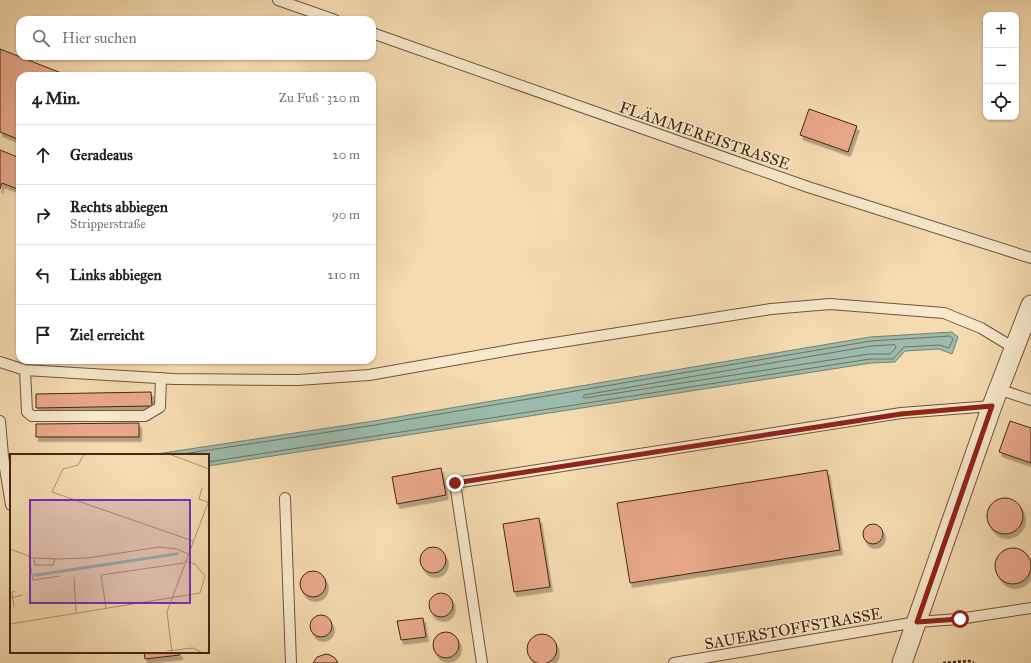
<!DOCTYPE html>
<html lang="de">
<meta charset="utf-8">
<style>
:root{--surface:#fff;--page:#f6f6f6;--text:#202124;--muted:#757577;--line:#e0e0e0}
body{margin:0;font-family:"IM FELL Great Primer",serif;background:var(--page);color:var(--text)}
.controls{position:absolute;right:12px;top:12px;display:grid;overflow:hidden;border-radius:8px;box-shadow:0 1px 3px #0004}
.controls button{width:36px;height:36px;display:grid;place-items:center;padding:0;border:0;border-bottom:1px solid var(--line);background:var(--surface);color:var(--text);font:20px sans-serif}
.stop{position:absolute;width:12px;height:12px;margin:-9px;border:3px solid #8f2418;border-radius:50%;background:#fff}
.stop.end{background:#8f2418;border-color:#fff;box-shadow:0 1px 4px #0008}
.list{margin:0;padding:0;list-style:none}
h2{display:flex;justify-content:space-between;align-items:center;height:52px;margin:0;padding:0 16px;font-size:17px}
h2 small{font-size:13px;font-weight:400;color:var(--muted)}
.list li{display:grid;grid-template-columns:26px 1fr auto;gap:12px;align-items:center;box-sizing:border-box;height:60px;padding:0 16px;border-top:1px solid var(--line)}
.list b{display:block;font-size:15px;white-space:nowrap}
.list p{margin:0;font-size:13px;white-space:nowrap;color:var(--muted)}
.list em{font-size:13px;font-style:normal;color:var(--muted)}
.icon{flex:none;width:22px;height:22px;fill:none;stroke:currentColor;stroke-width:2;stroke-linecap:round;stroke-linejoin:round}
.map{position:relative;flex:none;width:1031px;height:663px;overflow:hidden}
.search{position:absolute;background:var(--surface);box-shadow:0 1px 3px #0004;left:16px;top:16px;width:360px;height:44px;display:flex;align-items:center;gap:10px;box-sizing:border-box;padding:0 14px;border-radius:12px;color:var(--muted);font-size:15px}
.panel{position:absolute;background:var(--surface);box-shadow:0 1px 3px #0004;left:16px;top:72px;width:360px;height:292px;border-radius:12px}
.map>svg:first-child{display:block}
</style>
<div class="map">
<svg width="1031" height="663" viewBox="0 0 1031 663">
<defs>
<filter id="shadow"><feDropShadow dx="2.5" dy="4.5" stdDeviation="0" flood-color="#0004"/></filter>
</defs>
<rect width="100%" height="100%" fill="#f5dbb0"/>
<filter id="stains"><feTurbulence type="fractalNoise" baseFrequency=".005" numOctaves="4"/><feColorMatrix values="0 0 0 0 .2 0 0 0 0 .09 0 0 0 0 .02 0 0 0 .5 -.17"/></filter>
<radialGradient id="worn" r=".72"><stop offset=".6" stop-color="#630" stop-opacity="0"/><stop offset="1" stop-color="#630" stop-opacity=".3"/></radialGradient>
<path fill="#9cbbac" stroke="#78806e" d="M952 332 958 337 952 354 939 349 905 351 895 362 871 363 208 466V455H150L374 421 870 337Z"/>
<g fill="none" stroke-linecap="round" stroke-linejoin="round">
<path stroke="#70715f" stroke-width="1" d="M895 345 896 348 890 354H869L585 398 583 397 584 395 871 346Z
M176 455 375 425 871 341 950 336 953 339 949 348 939 345 904 347 893 359H870L208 462"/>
</g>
<path fill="#eaa88b" stroke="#432712" filter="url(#shadow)" d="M0 49 69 76H20V140L0 132Z
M809 109 857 126 848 152 800 135Z
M0 150 20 158V190L2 183 0 189Z
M151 392 152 406 36 408V394Z
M1010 421 1031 428V463L999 452Z
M139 423V437H36V424Z
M441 468 446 495 397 504 392 477Z
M827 470 840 550 630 583 617 503Z
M987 516a18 18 0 1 1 36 0a18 18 0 1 1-36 0Z
M539 518 550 587 514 592 503 524Z
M863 534a10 10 0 1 1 20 0a10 10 0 1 1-20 0Z
M420 560a13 13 0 1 1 26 0a13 13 0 1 1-26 0Z
M995 566a18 18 0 1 1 36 0a18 18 0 1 1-36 0Z
M300 584a13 13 0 1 1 26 0a13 13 0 1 1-26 0Z
M429 605a12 12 0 1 1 24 0a12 12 0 1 1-24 0Z
M310 626a11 11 0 1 1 22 0a11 11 0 1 1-22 0Z
M423 618 426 637 401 640 397 621Z
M433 645a13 13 0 1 1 26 0a13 13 0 1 1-26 0Z
M527 649a15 15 0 1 1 30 0a15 15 0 1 1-30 0Z
M144 652H180V655L145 659Z
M326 654 330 655 335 658 338 663H313L317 657Z"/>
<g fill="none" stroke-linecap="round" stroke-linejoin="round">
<g stroke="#70543a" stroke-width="12">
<path id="lane" d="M278 0 335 20
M372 33 808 187 1031 258
M0 362 25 370 174 379 298 380 369 375 516 349 771 309 830 304 944 313 981 328 1014 348
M25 370 27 412 32 416H145L160 407 161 378
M998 389 1031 400
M0 421 3 456 11 505
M285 498 291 663
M482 663 455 483 901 413 992 406
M674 663 917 622 959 619 1031 608"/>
</g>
<g stroke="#70543a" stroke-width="21">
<path id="street" d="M902 663 992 406 1031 305"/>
</g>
<path stroke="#432712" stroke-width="2.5" stroke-dasharray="3 2" stroke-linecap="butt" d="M943 663 969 661 974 663"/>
<use href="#lane" stroke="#f8e8cc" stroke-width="10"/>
<use href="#street" stroke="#f8e8cc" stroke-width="19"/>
</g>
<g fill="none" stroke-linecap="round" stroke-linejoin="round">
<path stroke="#8f2418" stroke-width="5" d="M455 483 901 414 992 406 917 622 960 619"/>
</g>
<g text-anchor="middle" stroke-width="3" stroke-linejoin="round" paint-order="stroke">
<g font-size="16" fill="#432712" stroke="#f8e8cc">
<text transform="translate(705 135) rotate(19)" y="6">FLÄMMEREISTRASSE</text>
<text transform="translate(793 628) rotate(-10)" y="6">SAUERSTOFFSTRASSE</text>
</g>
</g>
<g transform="translate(10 454)">
<rect width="199" height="199" fill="#f5dbb0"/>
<path d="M169 98 168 101 24 123 23 120Z" fill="#9cbbac"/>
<path fill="none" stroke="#ae9371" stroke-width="1" d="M74 0 68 11 53 15 42 38 183 87M159 0 199 15M192 34 189 45 198 48M0 95 24 104 47 105 78 104 149 93 167 95 178 100M19 102 23 126 50 122M24 104 25 111H43L45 105M64 123 66 159M0 144 13 141M4 153 2 138 5 137M96 154 91 121 174 109M0 170 190 139 195 122 185 110 175 107M157 197 183 194 191 198M162 199 157 158 199 46"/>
<path fill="#7b2cbf" fill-opacity="0.15" stroke="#7b2cbf" stroke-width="2" d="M20 46H180V149H20Z"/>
<rect width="199" height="199" fill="none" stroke="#432712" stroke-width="2"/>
</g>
<rect width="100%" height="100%" filter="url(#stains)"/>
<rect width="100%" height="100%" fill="url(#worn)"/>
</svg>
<div class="controls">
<button>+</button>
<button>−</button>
<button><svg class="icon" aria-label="locate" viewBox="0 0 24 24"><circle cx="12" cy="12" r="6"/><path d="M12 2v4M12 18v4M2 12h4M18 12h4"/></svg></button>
</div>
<div class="stop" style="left:960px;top:619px"></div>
<div class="stop end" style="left:455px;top:483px"></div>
<div class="search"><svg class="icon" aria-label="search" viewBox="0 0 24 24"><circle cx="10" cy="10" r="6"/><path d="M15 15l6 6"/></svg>Hier suchen</div>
<section class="panel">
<h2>4 Min.<small>Zu Fuß · 320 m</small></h2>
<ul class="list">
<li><svg class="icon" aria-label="ahead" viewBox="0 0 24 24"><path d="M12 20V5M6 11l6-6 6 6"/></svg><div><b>Geradeaus</b></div><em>20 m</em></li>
<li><svg class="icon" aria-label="right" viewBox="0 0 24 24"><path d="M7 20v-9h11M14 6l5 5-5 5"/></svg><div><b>Rechts abbiegen</b><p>Stripperstraße</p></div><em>90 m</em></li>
<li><svg class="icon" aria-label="left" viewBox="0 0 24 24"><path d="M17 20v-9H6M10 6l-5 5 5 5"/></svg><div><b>Links abbiegen</b></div><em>210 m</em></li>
<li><svg class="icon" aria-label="arrive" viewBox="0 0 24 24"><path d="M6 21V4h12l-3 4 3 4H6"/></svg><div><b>Ziel erreicht</b></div></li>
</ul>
</section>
</div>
